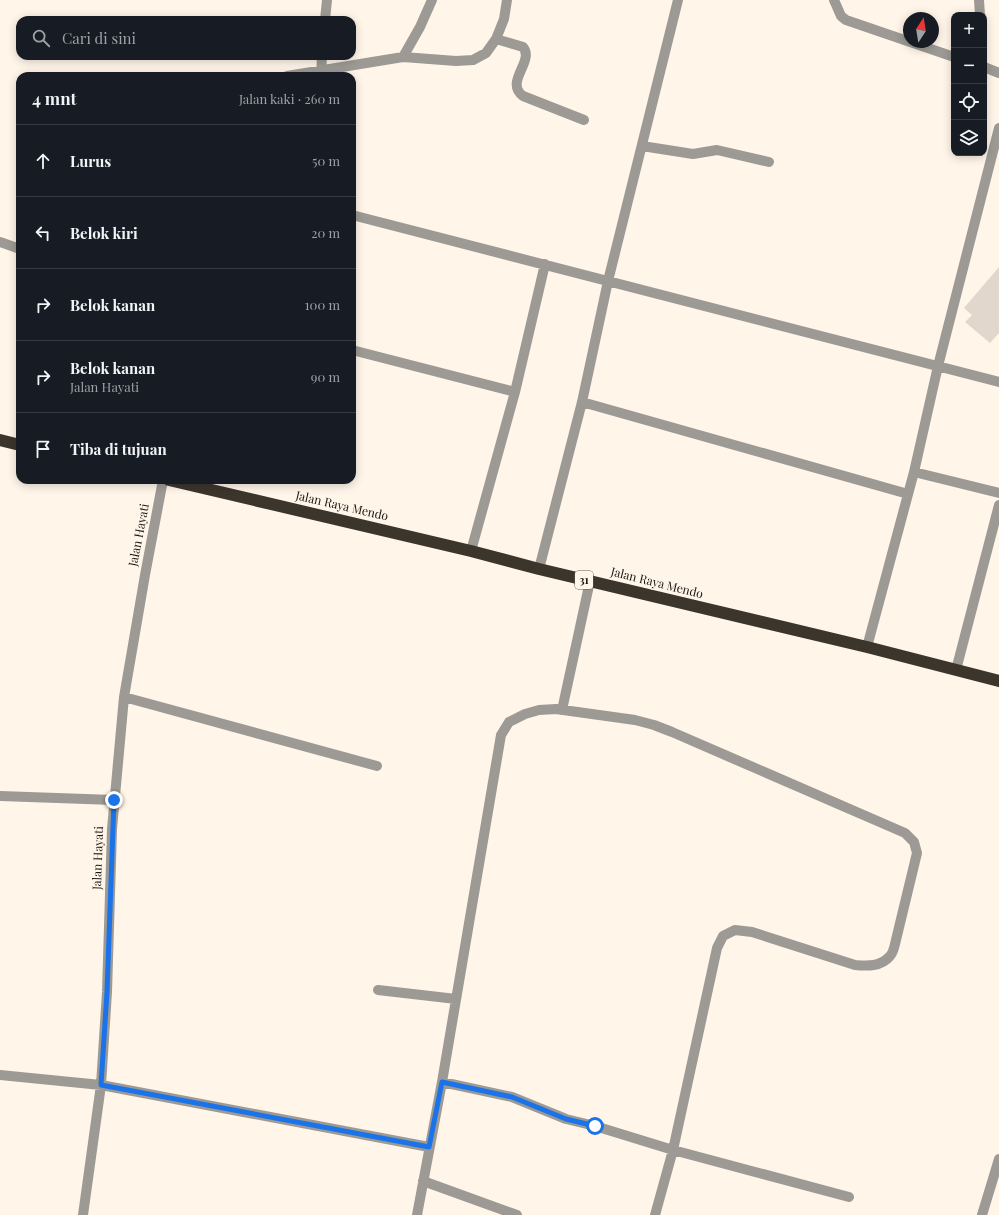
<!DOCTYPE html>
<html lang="id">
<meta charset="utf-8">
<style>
:root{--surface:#171b24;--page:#20242c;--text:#f1f3f6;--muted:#9ea1a6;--line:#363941}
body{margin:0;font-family:"Playfair Display",serif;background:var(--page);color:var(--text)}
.controls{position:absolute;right:12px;top:12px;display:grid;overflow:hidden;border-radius:8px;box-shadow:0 2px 10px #0003}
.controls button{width:36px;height:36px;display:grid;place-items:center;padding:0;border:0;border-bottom:1px solid var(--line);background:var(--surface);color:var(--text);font:20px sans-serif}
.compass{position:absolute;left:903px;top:12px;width:36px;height:36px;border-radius:50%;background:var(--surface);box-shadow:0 2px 10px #0003;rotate:12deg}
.stop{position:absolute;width:12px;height:12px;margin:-9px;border:3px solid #1a73e8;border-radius:50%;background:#fff}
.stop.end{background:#1a73e8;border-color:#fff;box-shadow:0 1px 4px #0008}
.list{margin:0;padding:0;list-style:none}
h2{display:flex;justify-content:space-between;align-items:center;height:52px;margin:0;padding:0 16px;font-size:17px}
h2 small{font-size:13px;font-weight:400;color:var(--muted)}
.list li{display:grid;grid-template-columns:26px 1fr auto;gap:12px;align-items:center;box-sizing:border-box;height:72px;padding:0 16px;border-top:1px solid var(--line)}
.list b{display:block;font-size:15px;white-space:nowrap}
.list p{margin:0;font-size:13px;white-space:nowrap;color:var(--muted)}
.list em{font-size:13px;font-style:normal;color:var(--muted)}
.icon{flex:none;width:22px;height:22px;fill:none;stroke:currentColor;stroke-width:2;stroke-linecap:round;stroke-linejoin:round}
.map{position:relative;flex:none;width:999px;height:1215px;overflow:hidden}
.search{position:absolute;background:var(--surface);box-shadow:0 2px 10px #0003;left:16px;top:16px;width:340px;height:44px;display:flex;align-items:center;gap:10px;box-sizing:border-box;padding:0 14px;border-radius:12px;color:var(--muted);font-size:15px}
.panel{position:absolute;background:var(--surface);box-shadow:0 2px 10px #0003;left:16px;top:72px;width:340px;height:412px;border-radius:12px}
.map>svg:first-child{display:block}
</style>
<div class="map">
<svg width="999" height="1215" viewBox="0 0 999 1215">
<rect width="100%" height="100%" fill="#fff5e9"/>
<path fill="#e1d7cc" d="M999 267V333L990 343 965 322 972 315 964 308Z"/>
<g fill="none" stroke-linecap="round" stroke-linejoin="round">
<path stroke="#9d9a95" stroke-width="10" d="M834 0 841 16 846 20 954 57
M979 0 980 15
M325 20 327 0
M496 39 523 47C535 61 504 82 523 96L584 120
M403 57 420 27 432 0
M984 67 999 73
M287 76 403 57 456 61 473 60 486 53 496 39 504 19 507 0
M321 76 322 56
M642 146 693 154 717 150 769 162
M352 215 999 382
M0 242 20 249
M352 350 515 392
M582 402 908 494
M914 472 999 493
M471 551 515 392 545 264
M539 569 582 402 608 281 678 0
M867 647 914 472 938 366 999 128
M956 670 999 505
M124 697 377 766
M562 710 590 581
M0 796 114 800
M378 990 456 999
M0 1075 101 1085 429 1147
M442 1082 512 1097 566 1119 595 1126 673 1150 849 1197
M423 1181 517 1215
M83 1215 101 1085 107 992 112 829 124 697 145 575 163 480
M417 1215 442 1082 501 735 509 722 525 714 539 710 556 709 635 720 654 725 672 732 905 833 914 842 917 853 895 944C894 948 893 953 890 956 881 967 867 966 855 965L752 932 735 930 723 936 717 948 673 1150 655 1215
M982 1215 999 1159"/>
<path stroke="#3c352c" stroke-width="12" d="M0 440 20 445
M169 480 471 551 539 569 867 647 999 681"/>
</g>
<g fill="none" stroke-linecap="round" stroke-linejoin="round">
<path stroke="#1a73e8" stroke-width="5" d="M114 800 107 992 101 1085 429 1147 442 1082 512 1097 566 1119 595 1126"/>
</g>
<g text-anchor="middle" stroke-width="3" stroke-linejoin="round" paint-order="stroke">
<rect fill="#fff5e9" stroke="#5e5952" stroke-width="1" x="575" y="571" width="18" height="18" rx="3"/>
<g font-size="11" font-weight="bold" fill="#191612">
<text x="584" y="584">31</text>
</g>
<g font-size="12" fill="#191612" stroke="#fff5e9">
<text transform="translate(342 506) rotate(13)" y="4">Jalan Raya Mendo</text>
<text transform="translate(139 535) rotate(-79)" y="4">Jalan Hayati</text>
<text transform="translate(657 583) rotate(14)" y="4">Jalan Raya Mendo</text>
<text transform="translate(98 858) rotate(-88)" y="4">Jalan Hayati</text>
</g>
</g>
</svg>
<div class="controls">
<button>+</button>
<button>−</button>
<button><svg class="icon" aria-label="locate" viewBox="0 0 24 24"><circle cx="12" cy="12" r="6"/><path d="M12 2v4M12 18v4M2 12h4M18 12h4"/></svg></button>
<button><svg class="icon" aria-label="layers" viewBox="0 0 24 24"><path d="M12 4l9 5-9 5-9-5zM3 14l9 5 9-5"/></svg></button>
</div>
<svg class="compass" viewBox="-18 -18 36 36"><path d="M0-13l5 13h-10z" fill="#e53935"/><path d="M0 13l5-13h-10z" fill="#9ea1a6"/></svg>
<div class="stop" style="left:595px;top:1126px"></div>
<div class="stop end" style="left:114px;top:800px"></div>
<div class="search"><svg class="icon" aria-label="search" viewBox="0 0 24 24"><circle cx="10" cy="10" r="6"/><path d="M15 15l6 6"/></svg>Cari di sini</div>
<section class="panel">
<h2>4 mnt<small>Jalan kaki · 260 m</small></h2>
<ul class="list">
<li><svg class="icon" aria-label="ahead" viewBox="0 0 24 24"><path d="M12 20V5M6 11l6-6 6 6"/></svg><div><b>Lurus</b></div><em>50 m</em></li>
<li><svg class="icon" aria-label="left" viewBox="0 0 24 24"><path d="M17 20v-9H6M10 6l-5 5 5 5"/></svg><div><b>Belok kiri</b></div><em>20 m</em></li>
<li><svg class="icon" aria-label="right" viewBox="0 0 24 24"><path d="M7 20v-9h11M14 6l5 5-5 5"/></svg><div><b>Belok kanan</b></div><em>100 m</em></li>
<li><svg class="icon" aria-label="right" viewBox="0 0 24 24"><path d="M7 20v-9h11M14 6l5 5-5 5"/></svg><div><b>Belok kanan</b><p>Jalan Hayati</p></div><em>90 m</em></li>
<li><svg class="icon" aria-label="arrive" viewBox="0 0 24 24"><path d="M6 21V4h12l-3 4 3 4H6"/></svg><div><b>Tiba di tujuan</b></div></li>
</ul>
</section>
</div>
